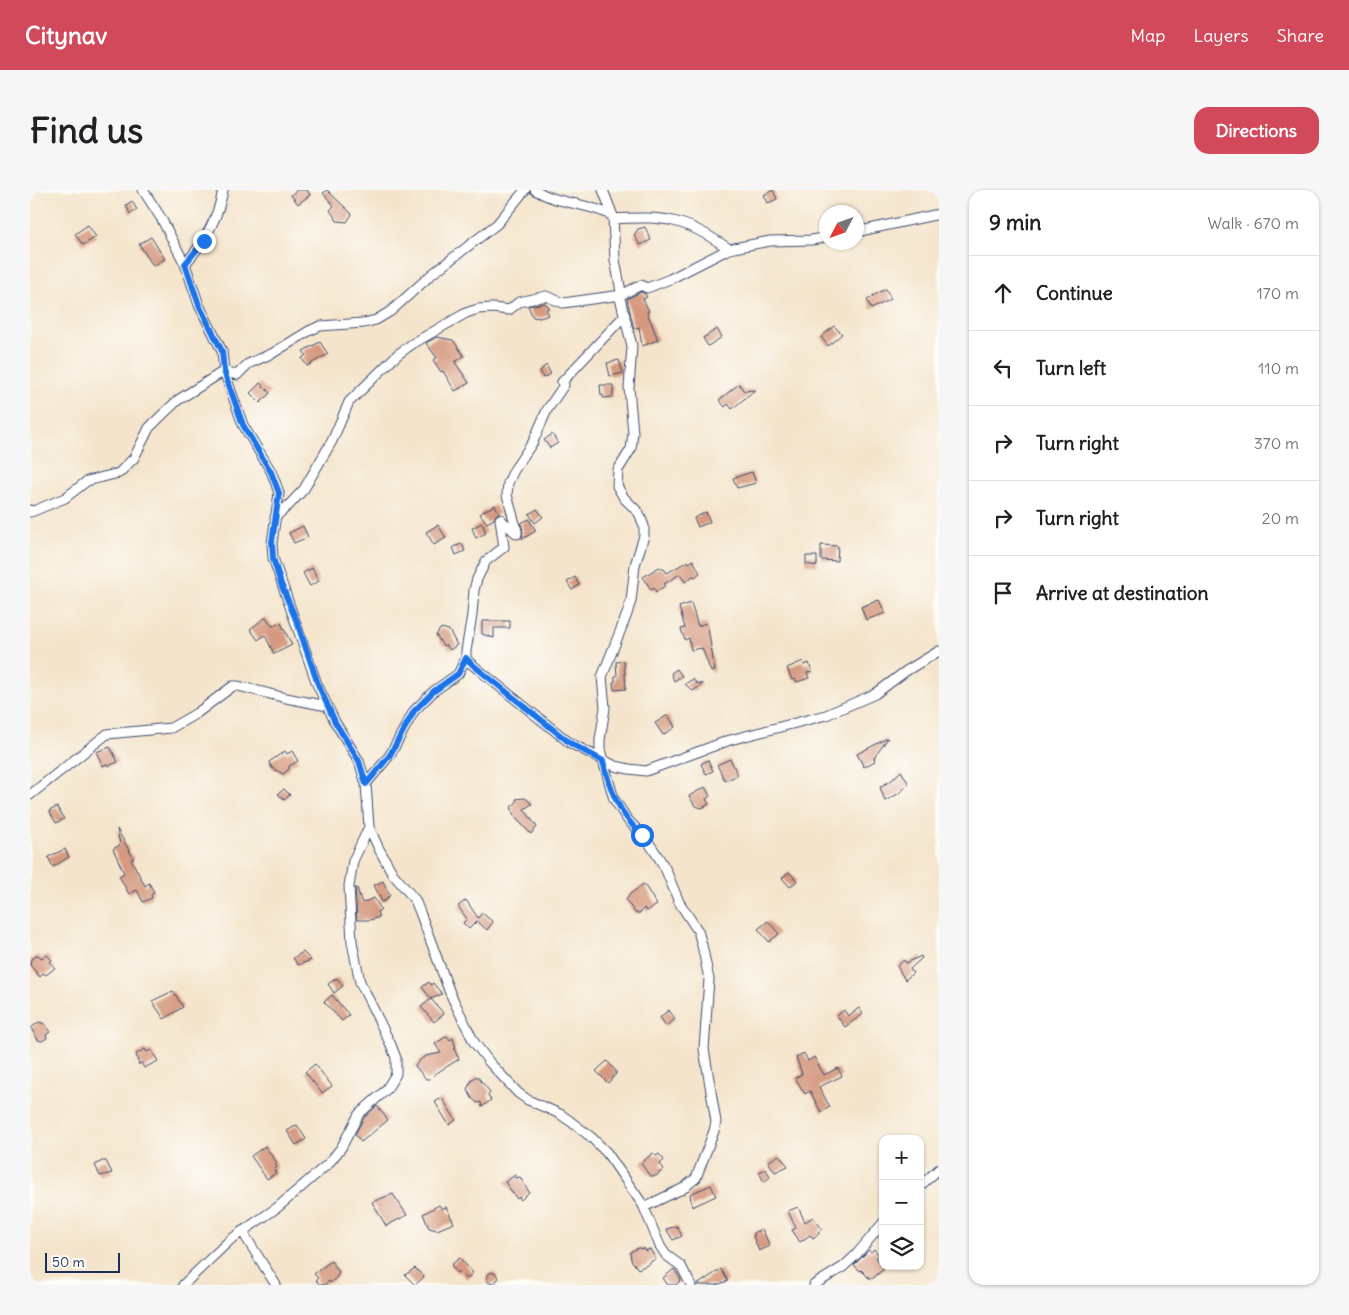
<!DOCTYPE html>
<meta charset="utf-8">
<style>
:root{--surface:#fff;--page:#f6f6f6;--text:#202124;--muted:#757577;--line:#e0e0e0;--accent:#d1495b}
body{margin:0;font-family:Delius,sans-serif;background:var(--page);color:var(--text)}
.controls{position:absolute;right:15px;bottom:15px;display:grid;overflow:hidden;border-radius:10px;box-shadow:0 1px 4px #0004}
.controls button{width:45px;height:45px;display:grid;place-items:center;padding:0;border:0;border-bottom:1px solid var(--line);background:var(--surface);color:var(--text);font:25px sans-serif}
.compass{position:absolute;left:789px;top:15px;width:45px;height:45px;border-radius:50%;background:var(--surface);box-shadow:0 1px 4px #0004;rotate:229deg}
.scale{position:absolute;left:15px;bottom:12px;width:75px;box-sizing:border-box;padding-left:5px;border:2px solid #1b2f5e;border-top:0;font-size:14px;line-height:18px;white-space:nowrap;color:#1b2f5e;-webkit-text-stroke:4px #fdfcf7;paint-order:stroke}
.stop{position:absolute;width:15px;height:15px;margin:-11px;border:4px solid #1a73e8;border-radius:50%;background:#fff}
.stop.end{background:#1a73e8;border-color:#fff;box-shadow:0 1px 5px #0008}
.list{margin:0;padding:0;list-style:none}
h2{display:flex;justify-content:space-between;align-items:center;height:65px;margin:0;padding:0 20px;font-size:21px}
h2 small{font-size:16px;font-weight:400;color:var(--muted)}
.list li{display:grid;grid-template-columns:32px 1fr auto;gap:15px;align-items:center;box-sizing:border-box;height:75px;padding:0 20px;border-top:1px solid var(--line)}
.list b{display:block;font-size:19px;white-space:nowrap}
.list em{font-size:16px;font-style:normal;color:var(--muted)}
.icon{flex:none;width:28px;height:28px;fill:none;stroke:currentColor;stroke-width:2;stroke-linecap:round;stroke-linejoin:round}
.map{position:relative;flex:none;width:909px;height:1095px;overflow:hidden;border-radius:15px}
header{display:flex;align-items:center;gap:30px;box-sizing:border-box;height:70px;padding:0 25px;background:var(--accent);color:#fff}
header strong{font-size:24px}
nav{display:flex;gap:28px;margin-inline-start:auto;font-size:18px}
.intro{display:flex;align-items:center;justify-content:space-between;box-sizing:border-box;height:120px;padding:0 30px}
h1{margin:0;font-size:35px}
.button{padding:12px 22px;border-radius:15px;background:var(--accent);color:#fff;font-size:18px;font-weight:700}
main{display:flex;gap:30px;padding:0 30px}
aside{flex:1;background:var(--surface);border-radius:15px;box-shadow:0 1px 4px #0004}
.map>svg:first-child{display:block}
</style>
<header>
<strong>Citynav</strong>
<nav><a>Map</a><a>Layers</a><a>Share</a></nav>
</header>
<div class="intro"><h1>Find us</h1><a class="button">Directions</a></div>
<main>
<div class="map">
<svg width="909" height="1095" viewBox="0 0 909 1095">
<rect width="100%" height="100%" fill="#fdfcf7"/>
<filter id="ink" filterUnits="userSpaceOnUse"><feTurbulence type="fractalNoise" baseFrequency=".02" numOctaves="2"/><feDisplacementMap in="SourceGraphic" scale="10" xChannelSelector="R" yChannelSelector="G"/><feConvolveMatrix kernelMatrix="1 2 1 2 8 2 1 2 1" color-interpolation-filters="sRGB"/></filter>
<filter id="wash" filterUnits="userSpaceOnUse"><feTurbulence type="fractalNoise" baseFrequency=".0096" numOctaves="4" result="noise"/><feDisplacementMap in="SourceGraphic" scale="20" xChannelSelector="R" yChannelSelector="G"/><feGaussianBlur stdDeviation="1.12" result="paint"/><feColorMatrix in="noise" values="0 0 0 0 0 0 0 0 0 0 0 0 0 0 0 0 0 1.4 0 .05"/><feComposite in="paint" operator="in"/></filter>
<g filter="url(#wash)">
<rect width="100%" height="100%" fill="#f4e4cb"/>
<g id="blocks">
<path fill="#d6997f" d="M267 0H277L280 5 268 14 261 5Z
M297 0 322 24 317 32 307 31 300 20 304 16 293 3Z
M743 0 747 9 738 13 734 5Z
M102 11 107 20 100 24 96 15Z
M58 35 66 47 53 55 45 44Z
M615 37 621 50 610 55 604 45 608 39Z
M121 47 135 69 123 76 109 54Z
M856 99 861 109 841 119 837 110 843 107 842 106Z
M611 102 615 104 617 107 613 109 619 121 617 122 628 150 612 156 609 137 604 139 597 109Z
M515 113 520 118 516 119 519 125 510 128 503 127 498 116Z
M804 136 812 144 798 156 791 147Z
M687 139 692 147 678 156 673 148Z
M407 147 423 150 434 166 425 172 439 193 425 201 413 181 411 182 403 170 407 168 396 153Z
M290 152 298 164 277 176 272 168 276 165 273 161Z
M589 170 593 183 580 186 577 173Z
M516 175 521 184 513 188 510 181Z
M230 193 240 203 230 213 220 203Z
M709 194 714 201 725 200 702 219 698 214 695 217 689 210Z
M570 195H583V207L573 208V205H571Z
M522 244 528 253 520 258 514 250Z
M722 282 726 293 707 298 703 288Z
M465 315 469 323 466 325 464 329 457 333 450 324 457 319H458Z
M507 319 513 327 505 333 499 324Z
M676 322 680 332 668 337 664 328Z
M499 329 506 341 492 349 493 341 491 333Z
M452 333 456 343 446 348 442 338Z
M408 335 416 348 404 355 396 342Z
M273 336 278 347 264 353 259 343Z
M432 354 435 361 426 365 423 357Z
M791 355 808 356 807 371 791 370Z
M776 366H787V376L776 374Z
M663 370 670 383 665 387 663 386 655 392 650 384 634 394 635 396 626 402 624 398 621 400 613 387 629 377 635 380 637 383 658 371 659 373Z
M282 378 289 391 280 396 273 383Z
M545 387 549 395 542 400 537 392Z
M849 410 855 423 836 430 831 417Z
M661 413 668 436 676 433 678 438 685 481 681 482 672 458 661 460 659 448 655 450 651 439 655 438 649 417Z
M236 427 242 436 251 433 262 455 244 464 235 445 228 450 220 439Z
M452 431H480V438H464V448L452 444Z
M411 438 419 440 427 455 420 460 416 455 413 456 406 445Z
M594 471 596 499 584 500 583 492H585V486H587L586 472Z
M773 471 774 475 779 473 782 482 777 483 779 488 767 492 765 489 762 490 757 478Z
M647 479 652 486 644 491 641 483Z
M663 489 666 493 673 494 663 501 655 494Z
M638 525 645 537 633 545 625 533Z
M858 548 844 568 845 571 834 577 827 564Z
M80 557 88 572 78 576 77 574 73 576 66 562Z
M255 561 257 564 262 561 268 571 259 576V579L253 584 242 578 239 572Z
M700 569 708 585 695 591 687 575Z
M678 570 683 581 676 584 671 574Z
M871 581 879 594 868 604 855 611 850 597 862 590Z
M675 597 680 606 676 609 679 614 672 618 665 616 659 606Z
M254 599 260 605 254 610 248 604Z
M495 608 502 614 494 619 507 637 501 644 484 626 481 617 487 612 486 609Z
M27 617 34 629 26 633 19 621Z
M87 639 104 669H101L115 696 119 693 124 702 121 705 122 708 113 712 107 700 99 704 89 686 94 683 83 659 90 655Z
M35 659 39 667 23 677 18 667Z
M759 682 767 691 760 697 752 688Z
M353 691 360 706 357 707 358 709 352 712 344 695Z
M614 694 627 715 617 721 614 718 610 723H605L596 710 600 704Z
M325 698H327L332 713 344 708 351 719 347 722 349 727 340 730H327Z
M436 710 448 728 452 723 463 732 457 740 447 731 439 739 433 733 437 729 428 716Z
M738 731 749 744 739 752 728 739Z
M273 762 281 770 268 775 263 768Z
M8 765 11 768 17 765 22 770 20 772 25 778 16 785 13 783 10 787 0 775 1 769Z
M891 766 892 768 880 779 883 783 875 790 867 776 874 770 876 773Z
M307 788 313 796 304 803 298 794Z
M399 792 401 795 403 793 412 804 401 809 414 824 404 832 391 817 401 809 392 797Z
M143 801 153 817 134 829 122 811Z
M302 805 319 825 312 831 294 812Z
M829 818 833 824 815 837 807 826 814 820 818 826Z
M639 820 645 829 636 836 630 827Z
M9 832 15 834 20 842 16 845 17 848 12 851 8 850 1 838Z
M417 846 420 850 423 848 426 858 424 859 429 869 405 884 400 889H396L385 876 390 870 396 866 411 863 405 854Z
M115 859 117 862 121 860 128 871 114 878 111 872 109 875 106 864Z
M774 863 778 871 784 867 794 885 808 878 812 886 789 897 800 917 791 922 780 901 775 904 765 888 772 884 766 867Z
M577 871 586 881V884L578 893 566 881Z
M285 874 302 896 292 903 275 882Z
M447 886 460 902 458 906 461 910 452 917 451 912 447 913 442 908 437 899 442 890Z
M412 908 426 930 419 935 405 912Z
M347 916 358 930 331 952 325 944 334 928Z
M267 935 276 949 266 955 257 941Z
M235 956 247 973 245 974 247 977 244 980 246 983 237 989 221 966Z
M623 963 626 966 629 964 634 970 630 974 634 979 626 986H622L619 985 611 973Z
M749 965 758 976 745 982 738 972Z
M72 971H76L82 983 70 986 65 975Z
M736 979 740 987 734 992 729 982Z
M485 985V988L490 987 499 1002 491 1010 489 1007 487 1009 475 992Z
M681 995 686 1006 662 1017 660 1004Z
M363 1004 377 1025 356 1036 342 1012Z
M409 1015 412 1019 416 1017 424 1033 407 1040 399 1038 393 1024Z
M768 1017 775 1032 783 1027 792 1039 788 1042 789 1044 783 1048 780 1045 770 1052 762 1040 766 1038 758 1021Z
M647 1036 652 1046 643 1050 636 1039Z
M732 1039 740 1056 729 1061 723 1046 725 1045 723 1043Z
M608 1058 615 1059V1061L620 1059 626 1069 620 1072 619 1074 608 1079 601 1070 600 1062Z
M844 1059 849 1065 846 1068 855 1078 843 1088H839L831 1080 830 1081 824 1075 839 1060 841 1062Z
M430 1068 443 1083 437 1089 429 1081 427 1083 421 1075Z
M301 1071 309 1082 307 1087 300 1093 299 1091 294 1095H290L286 1090 288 1088 284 1084Z
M385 1078 394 1087 385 1095 375 1085Z
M644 1079 651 1090 646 1095H638L633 1088Z
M691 1079 698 1091 687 1095H667Z
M456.5 1088a5.5 5.5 0 1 1 11 0a5.5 5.5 0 1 1-11 0Z"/>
</g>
</g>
<g filter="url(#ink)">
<use href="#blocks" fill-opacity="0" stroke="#3c4a6e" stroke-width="1"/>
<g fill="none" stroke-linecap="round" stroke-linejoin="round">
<g stroke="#3c4a6e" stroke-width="11">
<path id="street" d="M113 0 131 28 155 74 169 115 192 161 194 181 213 235 241 281 246 294 249 303 242 353 243 368 287 494 305 532 329 571 336 594 339 637 349 659 363 684 385 710 391 725 420 803 444 852 460 873 488 903 498 910 530 924 540 931 561 947 577 963 613 1015 630 1056 636 1065 651 1076 661 1095
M505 0C530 15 556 12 583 26
M573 0 583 26 585 70 590 96 591 105 590 108 602 156 599 198 603 243 601 259 588 280 587 296 594 308 609 323 614 336V346L605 375 601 411 597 424 572 487 575 518 570 550V560L584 609 597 629 617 650 629 668 635 678 649 712 668 741 672 755 679 789 674 859 686 932 684 941 666 988 651 1000
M583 29C636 26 655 28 699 59
M826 42 909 24
M155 74C175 52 188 29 193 0
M595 125 532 192 534 195 517 220 503 252 484 280 478 293 477 305 487 341V344L470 329 474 357 456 371 447 389 444 400 442 425 436 461V468L439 472 540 553 585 576 599 579 616 581 700 550 796 525 845 504 876 481 909 461
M0 320 1 322 35 308 57 291 89 283 104 268 119 238 130 227 148 210 194 181 207 185 218 174 243 163 279 141 290 136 334 133 346 130 361 121 402 84 467 34 495 0
M245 327 260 314 274 299 302 251 319 212 367 165 382 154 436 123 448 119 462 118 479 120 489 112 516 106 533 113 591 105 611 95 617 98 640 89 699 59 740 51 782 50 796 47
M336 594 360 565 384 521 404 501 428 484 436 468
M0 605 77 544 141 538 167 523 203 496H208L256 508 297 516
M890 996 909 979
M614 1017 656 997
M212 1041 246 1095
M153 1095 200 1050 248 1017 299 973 311 958 329 924 356 900 366 884V868L361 855 330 792 322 752 319 696 323 671 339 637
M784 1095 813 1077 826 1065 853 1033"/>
</g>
<use href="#street" stroke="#fff" stroke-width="9"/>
</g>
</g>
<g fill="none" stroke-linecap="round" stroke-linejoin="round" filter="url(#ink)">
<path stroke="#1a73e8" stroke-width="6" d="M174 51 155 74 169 115 192 161 194 181 213 235 241 282 249 303 242 352 243 368 251 394 267 432 288 494 305 532 329 571 336 594 360 565 384 521 404 501 428 484 436 468 443 475 540 553 573 571C580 600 589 624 612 645"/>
</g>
</svg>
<div class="controls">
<button>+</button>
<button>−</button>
<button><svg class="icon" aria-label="layers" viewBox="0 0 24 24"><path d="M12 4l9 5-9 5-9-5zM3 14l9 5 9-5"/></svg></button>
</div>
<svg class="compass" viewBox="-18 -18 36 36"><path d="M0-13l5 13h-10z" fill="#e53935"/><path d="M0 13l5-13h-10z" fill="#757577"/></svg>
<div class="scale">50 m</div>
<div class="stop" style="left:612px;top:645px"></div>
<div class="stop end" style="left:174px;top:51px"></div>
</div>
<aside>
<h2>9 min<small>Walk · 670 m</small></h2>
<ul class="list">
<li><svg class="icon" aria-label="ahead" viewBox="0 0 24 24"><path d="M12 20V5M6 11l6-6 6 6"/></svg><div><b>Continue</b></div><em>170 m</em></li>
<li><svg class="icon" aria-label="left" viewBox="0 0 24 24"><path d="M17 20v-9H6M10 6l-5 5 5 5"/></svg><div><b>Turn left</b></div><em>110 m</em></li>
<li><svg class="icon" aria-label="right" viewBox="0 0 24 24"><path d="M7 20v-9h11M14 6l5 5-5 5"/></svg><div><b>Turn right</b></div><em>370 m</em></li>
<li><svg class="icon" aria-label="right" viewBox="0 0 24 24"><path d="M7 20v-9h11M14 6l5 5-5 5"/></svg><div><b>Turn right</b></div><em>20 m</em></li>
<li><svg class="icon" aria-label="arrive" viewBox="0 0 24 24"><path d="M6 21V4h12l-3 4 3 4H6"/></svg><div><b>Arrive at destination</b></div></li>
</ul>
</aside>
</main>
